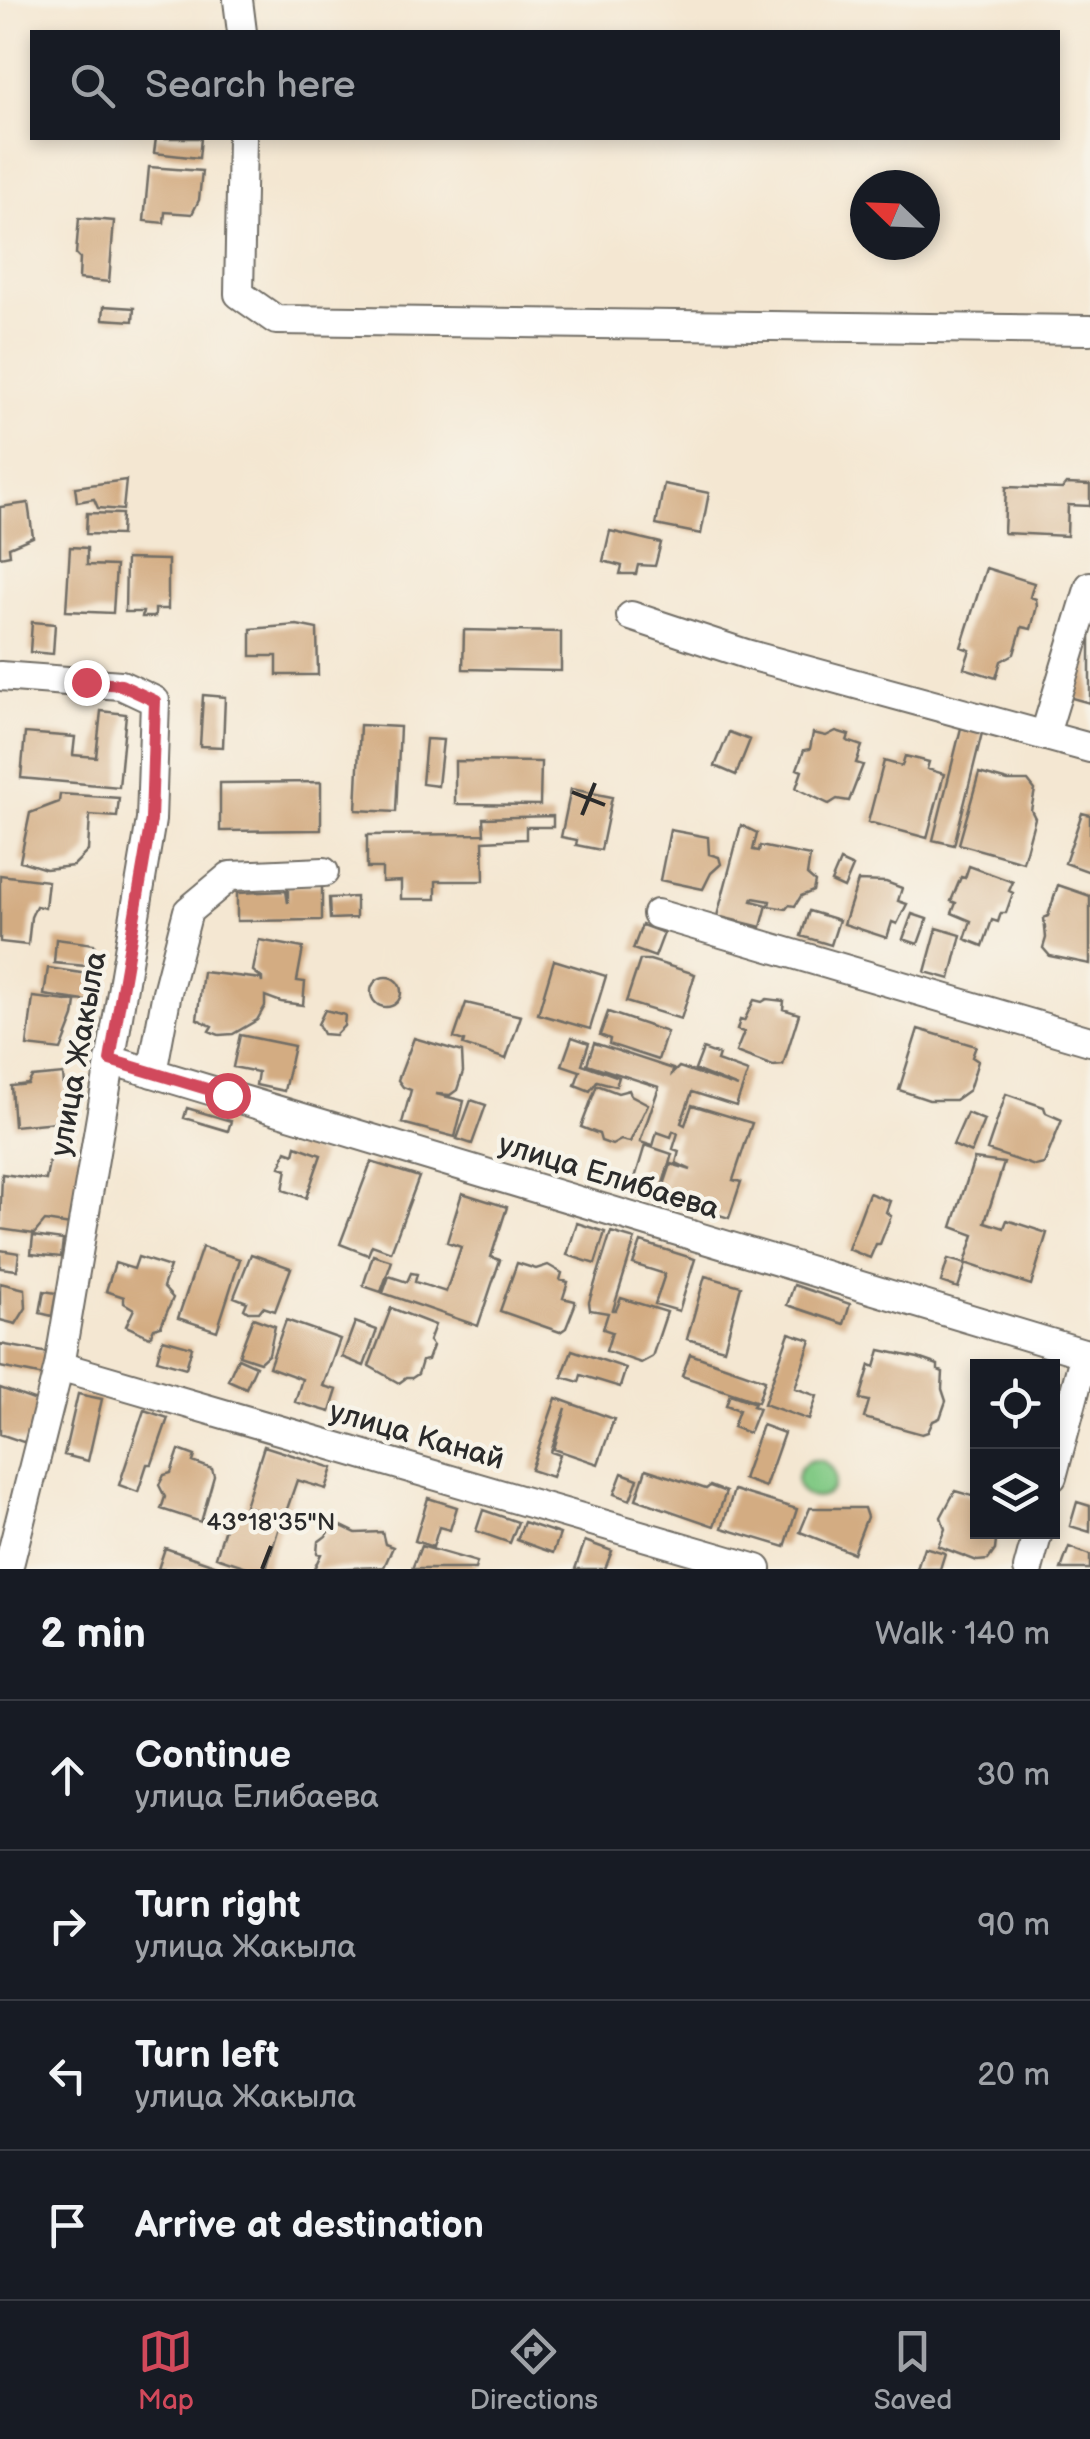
<!DOCTYPE html>
<meta charset="utf-8">
<style>
:root{--surface:#171b24;--page:#242831;--text:#f1f3f6;--muted:#9ea1a6;--line:#363941;--accent:#d1495b}
body{margin:0;font-family:"Balsamiq Sans",sans-serif;background:var(--page);color:var(--text)}
.controls{position:absolute;right:30px;bottom:30px;display:grid;overflow:hidden;border-radius:0px;box-shadow:0 5px 15px #0003}
.controls button{width:90px;height:90px;display:grid;place-items:center;padding:0;border:0;border-bottom:2px solid var(--line);background:var(--surface);color:var(--text);font:50px sans-serif}
.compass{position:absolute;left:850px;top:170px;width:90px;height:90px;border-radius:50%;background:var(--surface);box-shadow:0 5px 15px #0003;rotate:293deg}
.stop{position:absolute;width:30px;height:30px;margin:-22px;border:8px solid #d1495b;border-radius:50%;background:#fff}
.stop.end{background:#d1495b;border-color:#fff;box-shadow:0 2px 10px #0008}
.list{margin:0;padding:0;list-style:none}
h2{display:flex;justify-content:space-between;align-items:center;height:130px;margin:0;padding:0 40px;font-size:42px}
h2 small{font-size:32px;font-weight:400;color:var(--muted)}
.list li{display:grid;grid-template-columns:65px 1fr auto;gap:30px;align-items:center;box-sizing:border-box;height:150px;padding:0 40px;border-top:2px solid var(--line)}
.list b{display:block;font-size:38px;white-space:nowrap}
.list p{margin:0;font-size:32px;white-space:nowrap;color:var(--muted)}
.list em{font-size:32px;font-style:normal;color:var(--muted)}
.icon{flex:none;width:55px;height:55px;fill:none;stroke:currentColor;stroke-width:2;stroke-linecap:round;stroke-linejoin:round}
.map{position:relative;flex:none;width:1090px;height:1569px;overflow:hidden}
.search{position:absolute;background:var(--surface);box-shadow:0 5px 15px #0003;left:30px;right:30px;top:30px;height:110px;display:flex;align-items:center;gap:25px;box-sizing:border-box;padding:0 35px;border-radius:0px;color:var(--muted);font-size:38px}
.sheet{height:730px;background:var(--surface)}
nav{display:flex;justify-content:space-around;align-items:center;box-sizing:border-box;height:140px;border-top:2px solid var(--line);background:var(--surface);font-size:28px;color:var(--muted)}
nav a{display:grid;justify-items:center;gap:5px}
nav .on{color:var(--accent)}
.map>svg:first-child{display:block}
</style>
<div class="map">
<svg width="1090" height="1569" viewBox="0 0 1090 1569">
<rect width="100%" height="100%" fill="#f7f3e8"/>
<filter id="ink" filterUnits="userSpaceOnUse"><feTurbulence type="fractalNoise" baseFrequency=".01" numOctaves="2"/><feDisplacementMap in="SourceGraphic" scale="20" xChannelSelector="R" yChannelSelector="G"/><feConvolveMatrix kernelMatrix="1 2 1 2 8 2 1 2 1" color-interpolation-filters="sRGB"/></filter>
<filter id="wash" filterUnits="userSpaceOnUse"><feTurbulence type="fractalNoise" baseFrequency=".0048" numOctaves="4" result="noise"/><feDisplacementMap in="SourceGraphic" scale="40" xChannelSelector="R" yChannelSelector="G"/><feGaussianBlur stdDeviation="2.25" result="paint"/><feColorMatrix in="noise" values="0 0 0 0 0 0 0 0 0 0 0 0 0 0 0 0 0 1.4 0 .05"/><feComposite in="paint" operator="in"/></filter>
<g filter="url(#wash)">
<rect width="100%" height="100%" fill="#f4e7d2"/>
<path fill="#83ca86" stroke="#577a58" stroke-width="2.5" d="M797 1479a19 19 0 1 1 38 0a19 19 0 1 1-38 0Z"/>
<g id="blocks">
<path fill="#d3ac82" d="M156 138H201L199 158 154 153Z
M149 167 202 171 199 200 192 214 165 212 164 223 144 221Z
M79 218 114 221 109 282 79 279 80 258 76 254Z
M104 306 134 308 133 321 103 319Z
M126 480 123 510 98 508 94 499 77 502 75 487Z
M664 484 709 493 701 534 656 525Z
M1066 484 1090 485V506L1068 505 1067 536 1004 533 1006 487 1062 489Z
M28 503 33 537 9 547 10 555 0 557V507Z
M87 513 122 514 121 535 86 534Z
M610 531 661 543 655 566 638 565 636 574H620L622 566 603 561Z
M70 547 87 548V565L116 566 113 613 66 611Z
M126 559 168 560V609H155V617H142L143 612H125Z
M986 568 1034 583 1030 597 1036 599 1037 606 1031 629 1022 627 1014 654 1001 661 996 678 964 668 970 650 961 647Z
M32 622 55 624 53 654 30 652Z
M1090 622V703L1068 697Z
M297 625 317 629 318 675H277V656H251V629Z
M464 630 561 632V671L463 669Z
M203 695 225 697 223 747 200 746Z
M101 711 126 714 119 787 21 778 25 733 75 737 73 755 96 757Z
M360 725 400 727 396 812 356 810Z
M961 728 982 733 954 845 933 840Z
M836 731 849 735 847 741 862 746 856 763 863 765 849 801 837 799 829 804 796 788 802 771 797 769 804 750 810 749 813 733 826 736Z
M729 732 750 740 736 775 715 766Z
M426 739 443 740 438 786 422 784Z
M905 756 929 762 927 769 944 774 927 838 868 822 884 761 902 766Z
M455 761 541 762 540 805 455 804Z
M979 773 1008 781H1028L1035 790 1031 810 1035 818 1023 862 959 844Z
M321 782V830L220 831V783Z
M571 789 612 797 601 850 576 845 577 840 561 837Z
M60 794 119 798 117 817 90 815 88 851 73 866 46 869 20 861 30 813 59 802Z
M1082 813 1090 815V872L1065 863Z
M553 816V827H526V839L483 841 484 881H436V899H401V881L382 882V868H367V835L484 834 483 818Z
M741 825 757 833 753 850 759 851 760 846 810 856 807 875 815 882 813 891 801 896 795 906 789 905 786 909 769 906 770 901 753 898 752 901 767 905 761 927 717 916Z
M670 830 708 837 709 854 719 857 721 864 711 873 703 889 660 880Z
M840 861 853 867 844 888 831 882Z
M969 866 1013 882 1009 891 1013 893 1006 913H1001L998 922 992 920 983 946 965 939 971 921 952 913 956 903 951 901 961 877 965 878Z
M0 875 48 881 45 908 36 906 31 917 28 945 0 942Z
M858 881 886 882 902 888 898 901 907 904 897 924 892 922 887 938 844 924Z
M322 885V920L237 921V893L286 891 288 903V886Z
M1058 885 1090 896V964L1050 956 1043 948 1046 938 1044 918 1048 916Z
M356 897V918L330 919 329 898Z
M809 911 839 920 831 945 801 936Z
M912 914 927 919 918 944 903 939Z
M642 925 664 933 655 957 633 949Z
M937 928 961 935 950 979 925 972Z
M56 939 94 944 97 967 54 963Z
M259 940 303 948 297 981 305 982 303 1005 281 1002 265 996V1006L257 1020 233 1034 219 1035 209 1031 212 1026 197 1019 203 972 261 979 262 983V978L253 971Z
M554 960 606 976 590 1029 538 1014Z
M640 960H650L695 974 681 1019 626 1002Z
M48 968 95 975 91 1002 44 995Z
M371 992a15 15 0 1 1 30 0a15 15 0 1 1-30 0Z
M33 997 76 1002 74 1017 61 1050 27 1046Z
M767 999 784 1001 783 1009 799 1014 783 1065 773 1066 736 1052 744 1032 737 1030 740 1020 744 1021 754 1000 762 1002Z
M466 1003 521 1016 506 1059 463 1045 464 1041 454 1038Z
M325 1010 345 1015 344 1026 335 1035 323 1034 318 1024Z
M608 1012 667 1032 658 1060 609 1044 610 1039 600 1035Z
M918 1029 976 1046 972 1057 978 1061 969 1090 955 1100H929L899 1090Z
M240 1035 294 1046 284 1091 256 1085 258 1072 233 1067Z
M572 1037 589 1043 582 1064 619 1077 616 1086 597 1081 590 1091 575 1085 580 1071 562 1065Z
M414 1038 462 1052 463 1072 457 1090 450 1095 436 1094 464 1101 455 1137 402 1123 411 1090 403 1087 398 1080Z
M594 1043 673 1069 672 1074 679 1067 738 1087 695 1070 703 1049 719 1055 717 1061 748 1072 736 1106 692 1092 681 1123 685 1125 692 1105 752 1123 733 1180 741 1182 729 1218 703 1210 700 1213 659 1200 671 1164 691 1170 676 1163 679 1151 673 1149 678 1133 673 1131 671 1137 657 1132 653 1146 640 1142 659 1087 587 1064Z
M63 1074 67 1121 14 1126 11 1086 28 1084 32 1077Z
M597 1085 618 1093 629 1090 631 1095 648 1104 630 1142 621 1140 612 1145 601 1141 599 1134 581 1127Z
M1006 1094 1044 1107 1046 1113 1062 1120 1044 1164 1035 1166 987 1150Z
M471 1100 486 1105 472 1144 457 1139Z
M187 1108 231 1121 228 1131 184 1118Z
M967 1113 984 1120 971 1153 953 1145Z
M645 1145 672 1154 657 1203 630 1195Z
M296 1146 321 1155 306 1198 283 1190 287 1169 280 1167 286 1151 294 1154Z
M51 1149 83 1155 71 1225 45 1221 34 1234 0 1229 2 1174 46 1180Z
M974 1159 1004 1163 985 1222 1004 1228 1007 1220 1047 1233 1031 1285 965 1263 974 1235 952 1227Z
M371 1162 419 1177 391 1252 372 1245 368 1255 340 1244Z
M462 1193 507 1207 491 1257 500 1260 478 1326 383 1293 389 1276 407 1282 411 1273 417 1274 415 1282 446 1292 461 1247 447 1242Z
M869 1193 890 1201 886 1212 891 1216 880 1244H876L870 1258 848 1249Z
M577 1223 605 1232 595 1264 567 1255Z
M611 1232 635 1239 613 1310H616L621 1298 667 1312 652 1357 641 1363 606 1351 612 1332 603 1329 608 1313 590 1310 589 1302Z
M33 1236 63 1240 61 1257 31 1254Z
M641 1242 695 1259 679 1311 655 1304 665 1274 633 1264Z
M202 1247 240 1259 217 1331 178 1318Z
M0 1250 19 1253 17 1270 0 1268Z
M251 1254 291 1268 275 1311 263 1307 259 1312H248L244 1309 247 1302 234 1297Z
M373 1255 392 1261 381 1292 363 1286Z
M138 1257 170 1267 163 1287 173 1298 161 1326 154 1328 150 1337 126 1326 134 1309 124 1303V1297L106 1291 115 1263 134 1269Z
M948 1259 966 1264 958 1288 941 1282Z
M517 1263 536 1269 548 1265 562 1273 560 1280 568 1282 563 1298 575 1301V1305L566 1328 560 1332 500 1311Z
M705 1276 741 1286 724 1349 687 1339Z
M0 1283 25 1289 26 1308 16 1324 0 1320Z
M794 1285 850 1304 844 1324 787 1305Z
M44 1291 56 1293 52 1316 40 1313Z
M391 1308 435 1325 429 1341 433 1346 428 1360 422 1361 418 1374 412 1378H406L399 1383 369 1366Z
M253 1318 275 1326 269 1354 260 1362 239 1355Z
M286 1320 340 1339 323 1386 337 1390 330 1412 295 1402 302 1379 269 1367Z
M355 1322 377 1330 364 1366 342 1357Z
M789 1333 811 1340 795 1388 817 1396 809 1420 764 1404Z
M163 1339 192 1347 186 1368 157 1360Z
M0 1344 49 1353 44 1376 0 1367Z
M572 1350 626 1368 620 1387 581 1375 579 1382 562 1377Z
M880 1350 918 1358 938 1365V1370L943 1372 942 1389 946 1401 940 1418 933 1421 928 1432 922 1434 864 1418 869 1401 860 1399 870 1365 875 1367Z
M690 1354 765 1380 758 1402 682 1376Z
M238 1358 256 1366 246 1388 228 1380Z
M0 1388 42 1403 30 1438 23 1442 0 1434Z
M78 1394 102 1399 88 1461 64 1455Z
M730 1394 755 1403 753 1406 759 1408 749 1433 733 1427 739 1410 726 1405Z
M556 1398 614 1419 598 1464 554 1449 566 1408 551 1452 560 1455 552 1477 531 1470Z
M144 1410 168 1418 152 1464H147L138 1492 119 1485Z
M762 1425 784 1433 765 1487 743 1479Z
M264 1446 333 1468 326 1489 297 1480 284 1518 245 1506Z
M179 1450 195 1456 193 1462 212 1469 214 1476 201 1522 161 1509 165 1497 159 1485 164 1475 171 1473Z
M646 1469 706 1489 710 1486 726 1492 714 1526 636 1499Z
M622 1473 638 1479 630 1500 614 1494Z
M734 1490 797 1509 785 1547 722 1528Z
M955 1491 972 1496 978 1492V1532H997L995 1550 988 1560 977 1561 938 1546 945 1529 941 1517Z
M428 1498 457 1507 450 1530 439 1527 433 1547 415 1541Z
M1077 1502 1090 1506V1532L1070 1526Z
M810 1508H864L867 1517 853 1553 800 1532Z
M231 1509 280 1524 266 1569H253L216 1557Z
M483 1510 518 1522 510 1543 476 1531Z
M333 1522 356 1533 382 1532 385 1544 393 1547 384 1567 314 1569 321 1554 317 1553 318 1542 326 1536Z
M524 1522 560 1534 553 1553 517 1540Z
M585 1541 612 1551 605 1569H575Z
M421 1546 477 1562 475 1569H412Z
M924 1547 945 1553 940 1569H917Z
M1069 1547 1090 1555V1569H1061Z
M165 1548 223 1568V1569H158Z"/>
</g>
</g>
<g filter="url(#ink)">
<use href="#blocks" fill-opacity="0" stroke="#716d65" stroke-width="2.5"/>
<g fill="none" stroke-linecap="round" stroke-linejoin="round">
<g stroke="#716d65" stroke-width="32">
<path id="minor" d="M238 0 242 32
M242 138 239 294 276 320 1090 330
M631 616 746 654 1090 748
M0 676 121 685 155 701 151 820 59 1366 8 1569
M1045 734 1090 586
M657 914 1090 1041
M110 1060 1090 1355
M152 1073 167 992 188 911 230 876 324 872
M59 1366 757 1569
M1052 1477 1085 1353
M1028 1569 1038 1532"/>
</g>
<use href="#minor" stroke="#fff" stroke-width="28"/>
</g>
</g>
<g fill="none" stroke-linecap="round" stroke-linejoin="round" filter="url(#ink)">
<path stroke="#d1495b" stroke-width="12" d="M86 682 121 685 155 701 151 820 110 1060 227 1095"/>
</g>
<path fill="none" stroke="#2b2b2b" stroke-width="4" d="M572 792 605 805M582 815 595 783M262 1569 271 1546"/>
<g text-anchor="middle" stroke-width="9" stroke-linejoin="round" paint-order="stroke">
<g font-size="30" fill="#2b2b2b" stroke="#f7f3e8">
<text transform="translate(78 1054) rotate(-80)" y="10">улица Жакыла</text>
<text transform="translate(609 1176) rotate(17)" y="10">улица Елибаева</text>
<text transform="translate(417 1435) rotate(16)" y="10">улица Канай</text>
</g>
</g>
<g font-size="25" text-anchor="middle" fill="#2b2b2b" stroke="#f7f3e8" stroke-width="9" stroke-linejoin="round" paint-order="stroke">
<text x="271" y="1530">43°18'35"N</text>
</g>
</svg>
<div class="controls">
<button><svg class="icon" aria-label="locate" viewBox="0 0 24 24"><circle cx="12" cy="12" r="6"/><path d="M12 2v4M12 18v4M2 12h4M18 12h4"/></svg></button>
<button><svg class="icon" aria-label="layers" viewBox="0 0 24 24"><path d="M12 4l9 5-9 5-9-5zM3 14l9 5 9-5"/></svg></button>
</div>
<svg class="compass" viewBox="-18 -18 36 36"><path d="M0-13l5 13h-10z" fill="#e53935"/><path d="M0 13l5-13h-10z" fill="#9ea1a6"/></svg>
<div class="stop" style="left:227px;top:1095px"></div>
<div class="stop end" style="left:86px;top:682px"></div>
<div class="search"><svg class="icon" aria-label="search" viewBox="0 0 24 24"><circle cx="10" cy="10" r="6"/><path d="M15 15l6 6"/></svg>Search here</div>
</div>
<section class="sheet">
<h2>2 min<small>Walk · 140 m</small></h2>
<ul class="list">
<li><svg class="icon" aria-label="ahead" viewBox="0 0 24 24"><path d="M12 20V5M6 11l6-6 6 6"/></svg><div><b>Continue</b><p>улица Елибаева</p></div><em>30 m</em></li>
<li><svg class="icon" aria-label="right" viewBox="0 0 24 24"><path d="M7 20v-9h11M14 6l5 5-5 5"/></svg><div><b>Turn right</b><p>улица Жакыла</p></div><em>90 m</em></li>
<li><svg class="icon" aria-label="left" viewBox="0 0 24 24"><path d="M17 20v-9H6M10 6l-5 5 5 5"/></svg><div><b>Turn left</b><p>улица Жакыла</p></div><em>20 m</em></li>
<li><svg class="icon" aria-label="arrive" viewBox="0 0 24 24"><path d="M6 21V4h12l-3 4 3 4H6"/></svg><div><b>Arrive at destination</b></div></li>
</ul>
</section>
<nav>
<a class="on"><svg class="icon" aria-label="map" viewBox="0 0 24 24"><path d="M3 6l6-2 6 2 6-2v14l-6 2-6-2-6 2zM9 4v14M15 6v14"/></svg>Map</a>
<a><svg class="icon" aria-label="directions" viewBox="0 0 24 24"><path d="M12 3l9 9-9 9-9-9zM9 14v-3h6M13 9l2 2-2 2"/></svg>Directions</a>
<a><svg class="icon" aria-label="saved" viewBox="0 0 24 24"><path d="M7 4h10v16l-5-4-5 4z"/></svg>Saved</a>
</nav>
